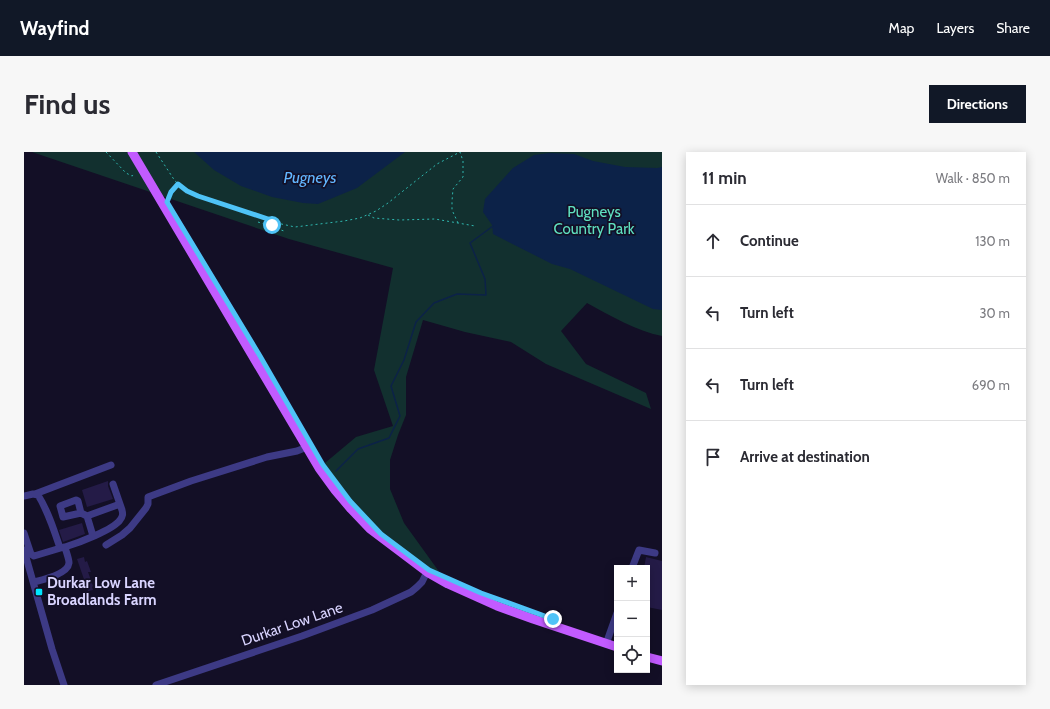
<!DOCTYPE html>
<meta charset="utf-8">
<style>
:root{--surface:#fff;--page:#f7f7f7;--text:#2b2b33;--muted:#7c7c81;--line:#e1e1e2;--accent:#111827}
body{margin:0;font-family:Cabin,sans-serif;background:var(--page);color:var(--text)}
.controls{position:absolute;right:12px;bottom:12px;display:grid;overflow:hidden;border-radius:0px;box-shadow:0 2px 10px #0003}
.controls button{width:36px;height:36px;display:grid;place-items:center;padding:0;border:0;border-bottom:1px solid var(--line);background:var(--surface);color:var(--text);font:20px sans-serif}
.stop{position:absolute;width:12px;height:12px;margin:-9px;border:3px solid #4fc3f7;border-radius:50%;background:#fff}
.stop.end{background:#4fc3f7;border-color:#fff;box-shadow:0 1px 4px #0008}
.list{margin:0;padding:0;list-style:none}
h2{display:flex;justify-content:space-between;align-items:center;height:52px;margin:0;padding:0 16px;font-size:17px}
h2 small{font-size:13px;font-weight:400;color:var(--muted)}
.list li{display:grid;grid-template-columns:26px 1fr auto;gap:12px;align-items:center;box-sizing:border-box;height:72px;padding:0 16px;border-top:1px solid var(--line)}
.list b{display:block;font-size:15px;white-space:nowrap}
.list em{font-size:13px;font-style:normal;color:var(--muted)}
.icon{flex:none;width:22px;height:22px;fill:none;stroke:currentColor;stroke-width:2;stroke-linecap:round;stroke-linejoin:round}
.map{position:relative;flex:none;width:638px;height:533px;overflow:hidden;border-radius:0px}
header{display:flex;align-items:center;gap:24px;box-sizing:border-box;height:56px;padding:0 20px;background:var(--accent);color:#fff}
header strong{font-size:19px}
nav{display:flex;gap:22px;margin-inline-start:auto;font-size:14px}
.intro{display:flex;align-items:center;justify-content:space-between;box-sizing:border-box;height:96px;padding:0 24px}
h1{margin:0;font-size:28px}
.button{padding:10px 18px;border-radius:0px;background:var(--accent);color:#fff;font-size:14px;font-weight:700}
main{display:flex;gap:24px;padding:0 24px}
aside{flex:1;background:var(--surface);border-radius:0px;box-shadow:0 2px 10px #0003}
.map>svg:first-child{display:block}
</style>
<header>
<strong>Wayfind</strong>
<nav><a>Map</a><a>Layers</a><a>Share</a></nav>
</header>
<div class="intro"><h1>Find us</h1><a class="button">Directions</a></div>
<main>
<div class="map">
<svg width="638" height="533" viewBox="0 0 638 533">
<rect width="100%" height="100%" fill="#130f26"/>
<path fill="#12302f" d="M8 0H638V184C612 179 587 164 563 151L537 179 562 212 622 241 627 257 522 212 487 190 441 180 399 168 382 225V263L374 283 366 308V337L380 371 424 432 346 377 295 316 332 285 369 274 350 218 369 116 265 87Z"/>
<path fill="#0c2248" d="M170 0H381L333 36 294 52 279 51 248 45 217 34 190 18Z
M525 1 550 2 569 9 601 15 633 16 638 15V158L629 157 546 117 528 112 469 82 468 73 459 60 461 47 489 16 510 3Z"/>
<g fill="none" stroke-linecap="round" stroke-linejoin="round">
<path stroke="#0c2248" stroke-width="1.5" d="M312 319 334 297 365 286 376 264 367 234 380 208 392 170 410 151 433 142 462 143 461 127 446 91 469 74"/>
</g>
<path fill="#241b47" d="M84 329V334L89 347 63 355 58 338Z
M58 371 61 382 39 390 35 378Z
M60 405 61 410 63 409 67 420H64L69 434 68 435 69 438 64 439 53 407Z
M622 405 638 409V458L623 455V416H620Z"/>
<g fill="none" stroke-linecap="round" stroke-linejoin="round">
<path stroke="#2fb8b0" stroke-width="1" stroke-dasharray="2 3" stroke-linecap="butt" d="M82 0 102 21 108 24 111 22
M132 0 151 29 163 39 174 44 253 71 271 75 320 69 336 66 352 59 364 51 413 12 436 0
M145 46 147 40 153 32
M344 63 350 66 375 68 411 67 451 74
M234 70 248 75 249 70
M434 71 428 58V49L429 37 439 25V9L436 0
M248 75 260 79"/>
<path stroke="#3d3a85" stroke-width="7" d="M11 342 87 313
M0 344 9 342 14 343C24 359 30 378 36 396
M57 361 39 365 36 354 52 348 54 349 57 361 63 364 96 352
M63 364 69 384
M0 381 7 402 10 404 40 395H41C42 400 45 406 45 411 44 422 18 428 10 430
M82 393 98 383 106 376 122 356 124 352V345L167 329 243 305 273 299 283 295
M41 395C54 391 89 378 96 368 99 364 99 362 98 358L89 332
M0 398 28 497 40 533
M608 416 615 398 631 401
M582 492 593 461
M132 533 278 484 348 458 387 440 393 435 398 430 403 420"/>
<path stroke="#c25bff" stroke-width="9" d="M108 0 295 316 311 338 327 357 346 377 403 420 424 432 473 454 509 467 593 495
M623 505 638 509"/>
</g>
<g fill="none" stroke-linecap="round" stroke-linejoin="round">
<path stroke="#4fc3f7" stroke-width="5" d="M248 73 250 69 174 44 163 39 154 32 147 40 143 50 236 204 299 313 326 349 357 382 405 418 457 441 529 467"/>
</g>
<rect fill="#00e5ff" stroke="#130f26" stroke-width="1.5" x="11" y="436" width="8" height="8" rx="2"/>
<g text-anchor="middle" stroke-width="3.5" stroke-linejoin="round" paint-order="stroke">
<g font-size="15" fill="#5fe0c0" stroke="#130f26">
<text x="570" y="65">Pugneys<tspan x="570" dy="17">Country Park</tspan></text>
</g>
<g font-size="15" font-weight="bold" fill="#d9d4ff" stroke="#130f26" text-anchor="start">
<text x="23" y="436">Durkar Low Lane<tspan x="23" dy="17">Broadlands Farm</tspan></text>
</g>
<g font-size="15" fill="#d9d4ff" stroke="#130f26">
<text transform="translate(268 472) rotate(-19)" y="5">Durkar Low Lane</text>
</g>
<g font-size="16" font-style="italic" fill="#62b6ff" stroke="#130f26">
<text x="286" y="31">Pugneys</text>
</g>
</g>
</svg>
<div class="controls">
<button>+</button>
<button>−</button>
<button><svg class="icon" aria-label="locate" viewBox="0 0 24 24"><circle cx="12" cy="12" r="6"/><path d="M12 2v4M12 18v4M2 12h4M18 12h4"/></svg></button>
</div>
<div class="stop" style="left:248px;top:73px"></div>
<div class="stop end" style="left:529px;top:467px"></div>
</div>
<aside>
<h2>11 min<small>Walk · 850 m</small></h2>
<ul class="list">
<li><svg class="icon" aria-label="ahead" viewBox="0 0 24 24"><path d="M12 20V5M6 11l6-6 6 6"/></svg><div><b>Continue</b></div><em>130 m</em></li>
<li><svg class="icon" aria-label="left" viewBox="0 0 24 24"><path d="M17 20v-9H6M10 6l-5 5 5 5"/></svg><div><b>Turn left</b></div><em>30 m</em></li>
<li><svg class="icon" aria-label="left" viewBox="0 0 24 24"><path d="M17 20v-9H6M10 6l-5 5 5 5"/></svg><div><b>Turn left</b></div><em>690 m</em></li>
<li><svg class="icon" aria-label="arrive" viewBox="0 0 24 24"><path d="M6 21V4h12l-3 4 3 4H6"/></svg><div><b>Arrive at destination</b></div></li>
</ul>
</aside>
</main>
